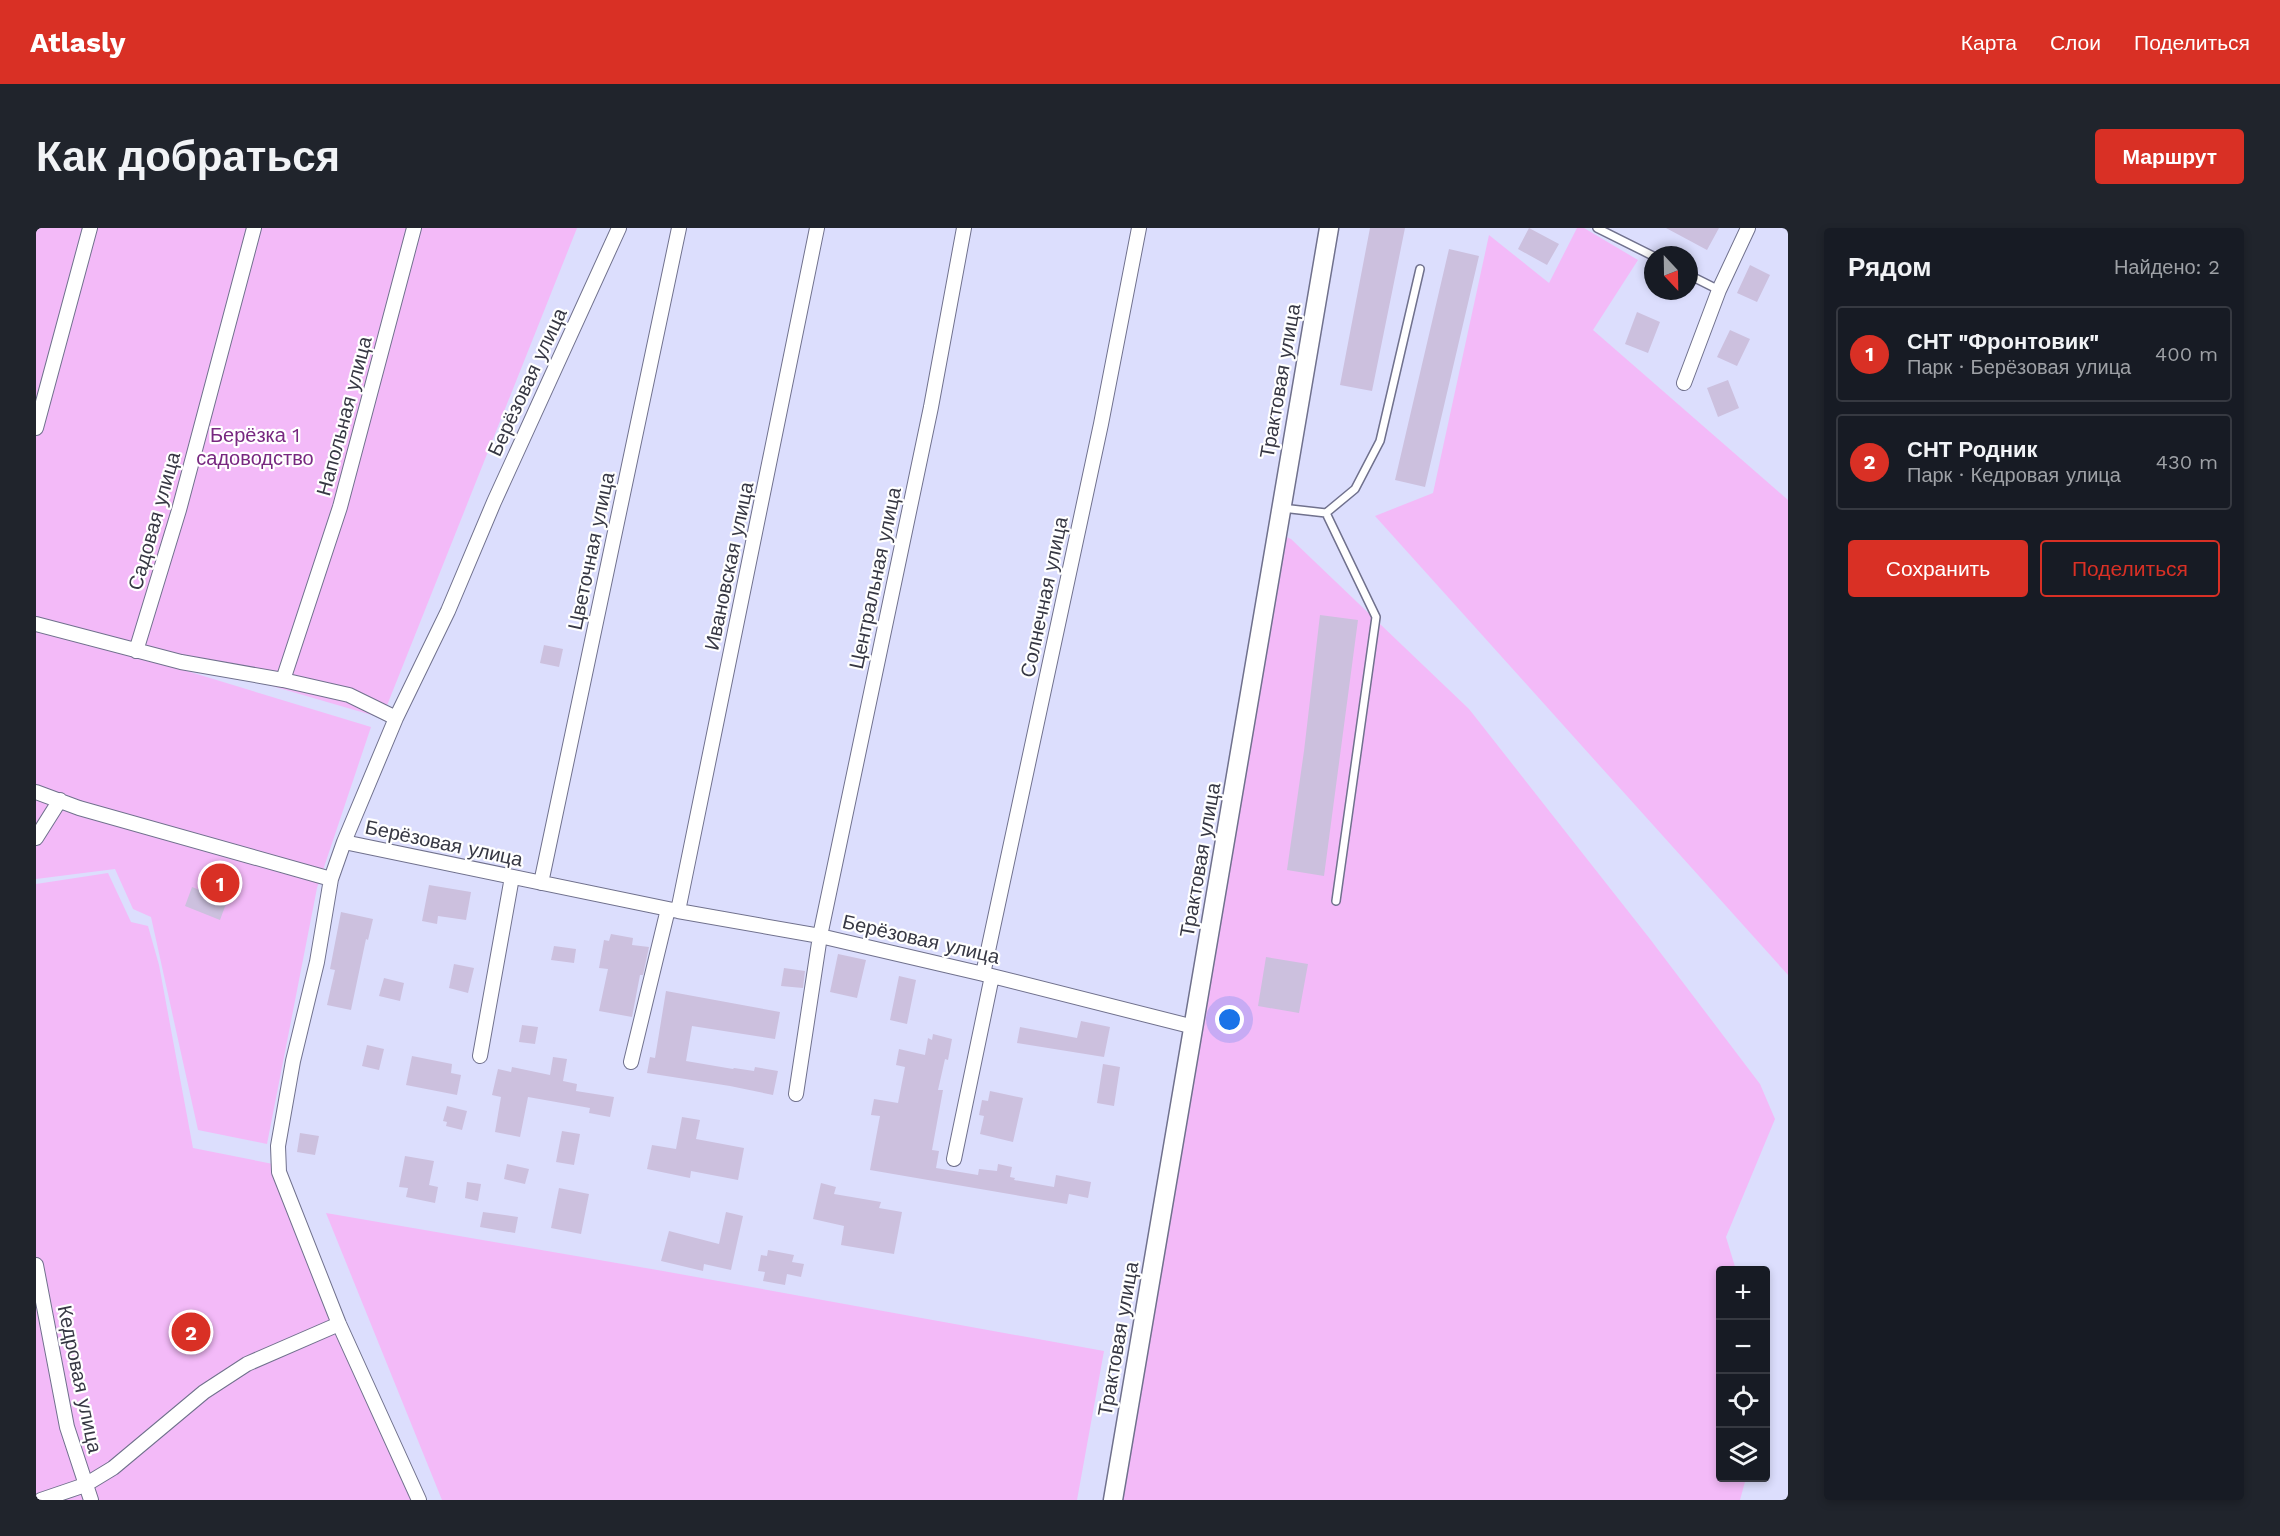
<!DOCTYPE html>
<html lang="ru">
<meta charset="utf-8">
<style>
:root{--surface:#171b24;--page:#20242c;--text:#f1f3f6;--muted:#9ea1a6;--line:#363941;--accent:#d93025}
body{margin:0;font-family:"Work Sans",sans-serif;background:var(--page);color:var(--text)}
.controls{position:absolute;right:18px;bottom:18px;display:grid;overflow:hidden;border-radius:6px;box-shadow:0 3px 9px #0003}
.controls button{width:54px;height:54px;display:grid;place-items:center;padding:0;border:0;border-bottom:2px solid var(--line);background:var(--surface);color:var(--text);font:30px sans-serif}
.compass{position:absolute;left:1608px;top:18px;width:54px;height:54px;border-radius:50%;background:var(--surface);box-shadow:0 3px 9px #0003;rotate:158deg}
.you{position:absolute;left:1194px;top:792px;width:21px;height:21px;margin:-15px;border:4px solid #fff;border-radius:50%;background:#1a73e8;box-shadow:0 0 0 9px #1a73e833}
.badge{display:grid;place-items:center;width:39px;height:39px;border-radius:50%;background:var(--accent);color:#fff;font-size:20px;font-weight:700}
.pin{position:absolute;translate:-50% -50%;border:3px solid #fff;box-shadow:0 2px 6px #0006}
.list{margin:0;padding:0;list-style:none}
h2{display:flex;justify-content:space-between;align-items:center;height:78px;margin:0;padding:0 24px;font-size:26px}
h2 small{font-size:20px;font-weight:400;color:var(--muted)}
.list li{display:grid;grid-template-columns:39px 1fr auto;gap:18px;align-items:center;box-sizing:border-box;height:96px;margin:0 12px 12px;padding:0 12px;border:2px solid var(--line);border-radius:6px}
.list b{display:block;font-size:22px;white-space:nowrap}
.list p{margin:0;font-size:20px;white-space:nowrap;color:var(--muted)}
.list em{font-size:20px;font-style:normal;color:var(--muted)}
.actions{display:flex;gap:12px;padding:18px 24px}
.actions a{flex:1;padding:14px 0;border:2px solid var(--accent);border-radius:6px;text-align:center;font-size:21px;color:var(--accent)}
.actions .main{background:var(--accent);color:#fff}
.icon{flex:none;width:33px;height:33px;fill:none;stroke:currentColor;stroke-width:2;stroke-linecap:round;stroke-linejoin:round}
.map{position:relative;flex:none;width:1752px;height:1272px;overflow:hidden;border-radius:6px}
header{display:flex;align-items:center;gap:36px;box-sizing:border-box;height:84px;padding:0 30px;background:var(--accent);color:#fff}
header strong{font-size:28px}
nav{display:flex;gap:33px;margin-inline-start:auto;font-size:21px}
.intro{display:flex;align-items:center;justify-content:space-between;box-sizing:border-box;height:144px;padding:0 36px}
h1{margin:0;font-size:42px}
.button{padding:15px 27px;border-radius:6px;background:var(--accent);color:#fff;font-size:21px;font-weight:700}
main{display:flex;gap:36px;padding:0 36px}
aside{flex:1;background:var(--surface);border-radius:6px;box-shadow:0 3px 9px #0003}
.map>svg:first-child{display:block}
</style>
<header>
<strong>Atlasly</strong>
<nav><a>Карта</a><a>Слои</a><a>Поделиться</a></nav>
</header>
<div class="intro"><h1>Как добраться</h1><a class="button">Маршрут</a></div>
<main>
<div class="map">
<svg width="1752" height="1272" viewBox="0 0 1752 1272">
<rect width="100%" height="100%" fill="#dcdefd"/>
<path fill="#f3baf8" d="M0 0H541L346 490 0 389Z
M1541 0H1548L1602 32 1557 102 1752 272V747L1339 288 1397 265 1453 7 1513 55Z
M1242 305 1255 311 1433 481 1614 711 1724 856 1739 891 1690 1009 1700 1042H1684V1250H1710L1704 1272H1084Z
M0 397 335 499 281 660 231 916 162 902 115 689 97 681 79 641 0 651Z
M72 645 95 694 112 698 123 737 157 920 237 936 382 1272H0V656Z
M290 985 627 1043 1068 1123 1041 1272H406Z"/>
<path fill="#ccc0de" d="M1334 0H1369L1336 163 1304 157Z
M1493 0 1523 16 1511 37 1482 21Z
M1630 0H1683L1671 22Z
M1413 21 1443 28 1389 259 1359 252Z
M1714 37 1734 47 1721 74 1701 65Z
M1601 84 1624 94 1612 125 1589 116Z
M1694 102 1714 111 1701 138 1681 129Z
M1692 152 1703 180 1682 189 1671 160Z
M1284 387 1322 392 1288 648 1251 642 1268 523Z
M508 417 527 421 523 439 504 435Z
M393 657 435 664 430 692 402 688 401 696 386 693Z
M156 659 191 673 184 692 149 678Z
M305 684 337 691 332 712 330 711 315 782 291 777 299 742 294 741Z
M575 706 597 710 596 717 613 719 607 747H604L596 789 563 783 572 741 563 740 568 712 573 713Z
M518 718 540 721 538 735 515 732Z
M802 726 830 732 821 770 794 764Z
M1230 729 1272 736 1263 785 1222 778Z
M418 736 438 740 432 765 413 760Z
M748 740 769 743 767 760 745 758Z
M863 748 880 752 871 796 854 792Z
M348 750 368 755 364 773 343 768Z
M630 763 744 784 739 811 656 798 650 833 697 841 698 840 718 843 719 839 742 843 737 867 694 858 611 845 614 829 619 830Z
M1045 793 1074 799 1068 829 981 815 984 799 1041 810Z
M486 797 502 799 499 816 483 814Z
M897 806 916 811 912 832 909 831 902 862H907L896 922 903 923 900 940 942 947 943 941 961 943 962 936 976 939 974 949 979 950 978 952 1018 959 1020 947 1055 954 1052 970 1033 966 1031 976 834 942 844 888 835 887 838 871 862 875 869 839 860 837 863 821 889 827 892 810 896 812Z
M331 817 348 821 343 842 326 838Z
M376 828 416 836 415 845 425 847 421 867 370 857Z
M517 829 531 831 527 853 541 856 540 863 578 869 574 889 553 885 554 880 492 869 484 909 459 904 465 869 456 867 462 841 475 844 476 839 514 847Z
M1067 836 1084 839 1078 878 1061 875Z
M954 863 987 870 977 914 944 906 948 888 943 887 946 872 952 873Z
M411 878 431 883 426 902 410 898 411 894 407 893Z
M646 889 664 892 660 911 708 920 702 952 655 943 654 950 611 941 616 917 640 921Z
M526 903 544 906 538 937 520 934Z
M264 905 283 908 279 927 261 924Z
M369 928 398 933 393 957 402 959 399 975 370 969 372 960 363 959Z
M471 936 493 941 489 956 468 951Z
M431 954 445 956 442 973 429 970Z
M785 955 800 959 798 966 845 974 843 980 866 984 858 1026 805 1017 808 998 777 991Z
M523 960 553 966 545 1006 515 1000Z
M447 984 482 989 479 1005 444 999Z
M690 984 707 988 695 1042 668 1036 667 1043 625 1033 633 1003 683 1016Z
M732 1022 758 1027 756 1034 768 1036 765 1049 751 1046 749 1057 727 1053 729 1044 722 1043 725 1027 731 1028Z"/>
<g fill="none" stroke-linecap="round" stroke-linejoin="round">
<g stroke="#70718d" stroke-width="10">
<path id="service" d="M1561 0 1617 28
M1653 47 1683 62
M1246 280 1290 285 1319 261 1344 213 1384 41
M1290 285 1340 389 1300 673"/>
</g>
<g stroke="#70718d" stroke-width="16">
<path id="minor" d="M1648 155 1683 62 1712 0
M0 200 54 0
M0 396 145 434 247 452 313 467 360 490
M100 423 143 282 218 0
M247 452 304 279 378 0
M0 564 43 580 295 651 281 734 257 833 242 918 243 944 303 1096 383 1272
M0 610 24 572
M308 614 642 683 784 708 956 748 1158 799
M295 651 308 614 360 490 412 383 458 274 583 0
M505 655 643 0
M642 683 781 0
M947 746 1065 196 1103 0
M444 828 476 649
M595 834 632 681
M760 866 784 708 895 179 928 0
M918 931 956 748
M0 1037 31 1199 55 1272
M5 1272 49 1257 77 1240 168 1164 211 1136 303 1096"/>
</g>
<g stroke="#70718d" stroke-width="21">
<path id="tertiary" d="M1077 1272 1293 0"/>
</g>
<use href="#service" stroke="#fff" stroke-width="7"/>
<use href="#minor" stroke="#fff" stroke-width="14"/>
<use href="#tertiary" stroke="#fff" stroke-width="18"/>
</g>
<g text-anchor="middle" stroke-width="4.5" stroke-linejoin="round" paint-order="stroke">
<g font-size="20" fill="#373844" stroke="#fff">
<text transform="translate(1244 153) rotate(-80)" y="7">Трактовая улица</text>
<text transform="translate(491 154) rotate(-65)" y="7">Берёзовая улица</text>
<text transform="translate(308 188) rotate(-75)" y="7">Напольная улица</text>
<text transform="translate(118 293) rotate(-74)" y="7">Садовая улица</text>
<text transform="translate(555 323) rotate(-78)" y="7">Цветочная улица</text>
<text transform="translate(693 338) rotate(-78)" y="7">Ивановская улица</text>
<text transform="translate(839 350) rotate(-78)" y="7">Центральная улица</text>
<text transform="translate(1008 369) rotate(-78)" y="7">Солнечная улица</text>
<text transform="translate(408 615) rotate(12)" y="7">Берёзовая улица</text>
<text transform="translate(1164 632) rotate(-80)" y="7">Трактовая улица</text>
<text transform="translate(885 711) rotate(13)" y="7">Берёзовая улица</text>
<text transform="translate(1082 1111) rotate(-80)" y="7">Трактовая улица</text>
<text transform="translate(44 1151) rotate(78)" y="7">Кедровая улица</text>
</g>
<g font-size="20" fill="#782880" stroke="#fff">
<text x="219" y="214">Берёзка 1<tspan x="219" dy="23">садоводство</tspan></text>
</g>
</g>
</svg>
<div class="controls">
<button>+</button>
<button>−</button>
<button><svg class="icon" aria-label="locate" viewBox="0 0 24 24"><circle cx="12" cy="12" r="6"/><path d="M12 2v4M12 18v4M2 12h4M18 12h4"/></svg></button>
<button><svg class="icon" aria-label="layers" viewBox="0 0 24 24"><path d="M12 4l9 5-9 5-9-5zM3 14l9 5 9-5"/></svg></button>
</div>
<svg class="compass" viewBox="-18 -18 36 36"><path d="M0-13l5 13h-10z" fill="#e53935"/><path d="M0 13l5-13h-10z" fill="#9ea1a6"/></svg>
<div class="you"></div>
<div class="pin badge" style="left:184px;top:655px">1</div>
<div class="pin badge" style="left:155px;top:1104px">2</div>
</div>
<aside>
<h2>Рядом<small>Найдено: 2</small></h2>
<ul class="list">
<li><span class="badge">1</span><div><b>СНТ &quot;Фронтовик&quot;</b><p>Парк · Берёзовая улица</p></div><em>400 m</em></li>
<li><span class="badge">2</span><div><b>СНТ Родник</b><p>Парк · Кедровая улица</p></div><em>430 m</em></li>
</ul>
<div class="actions"><a class="main">Сохранить</a><a>Поделиться</a></div>
</aside>
</main>
